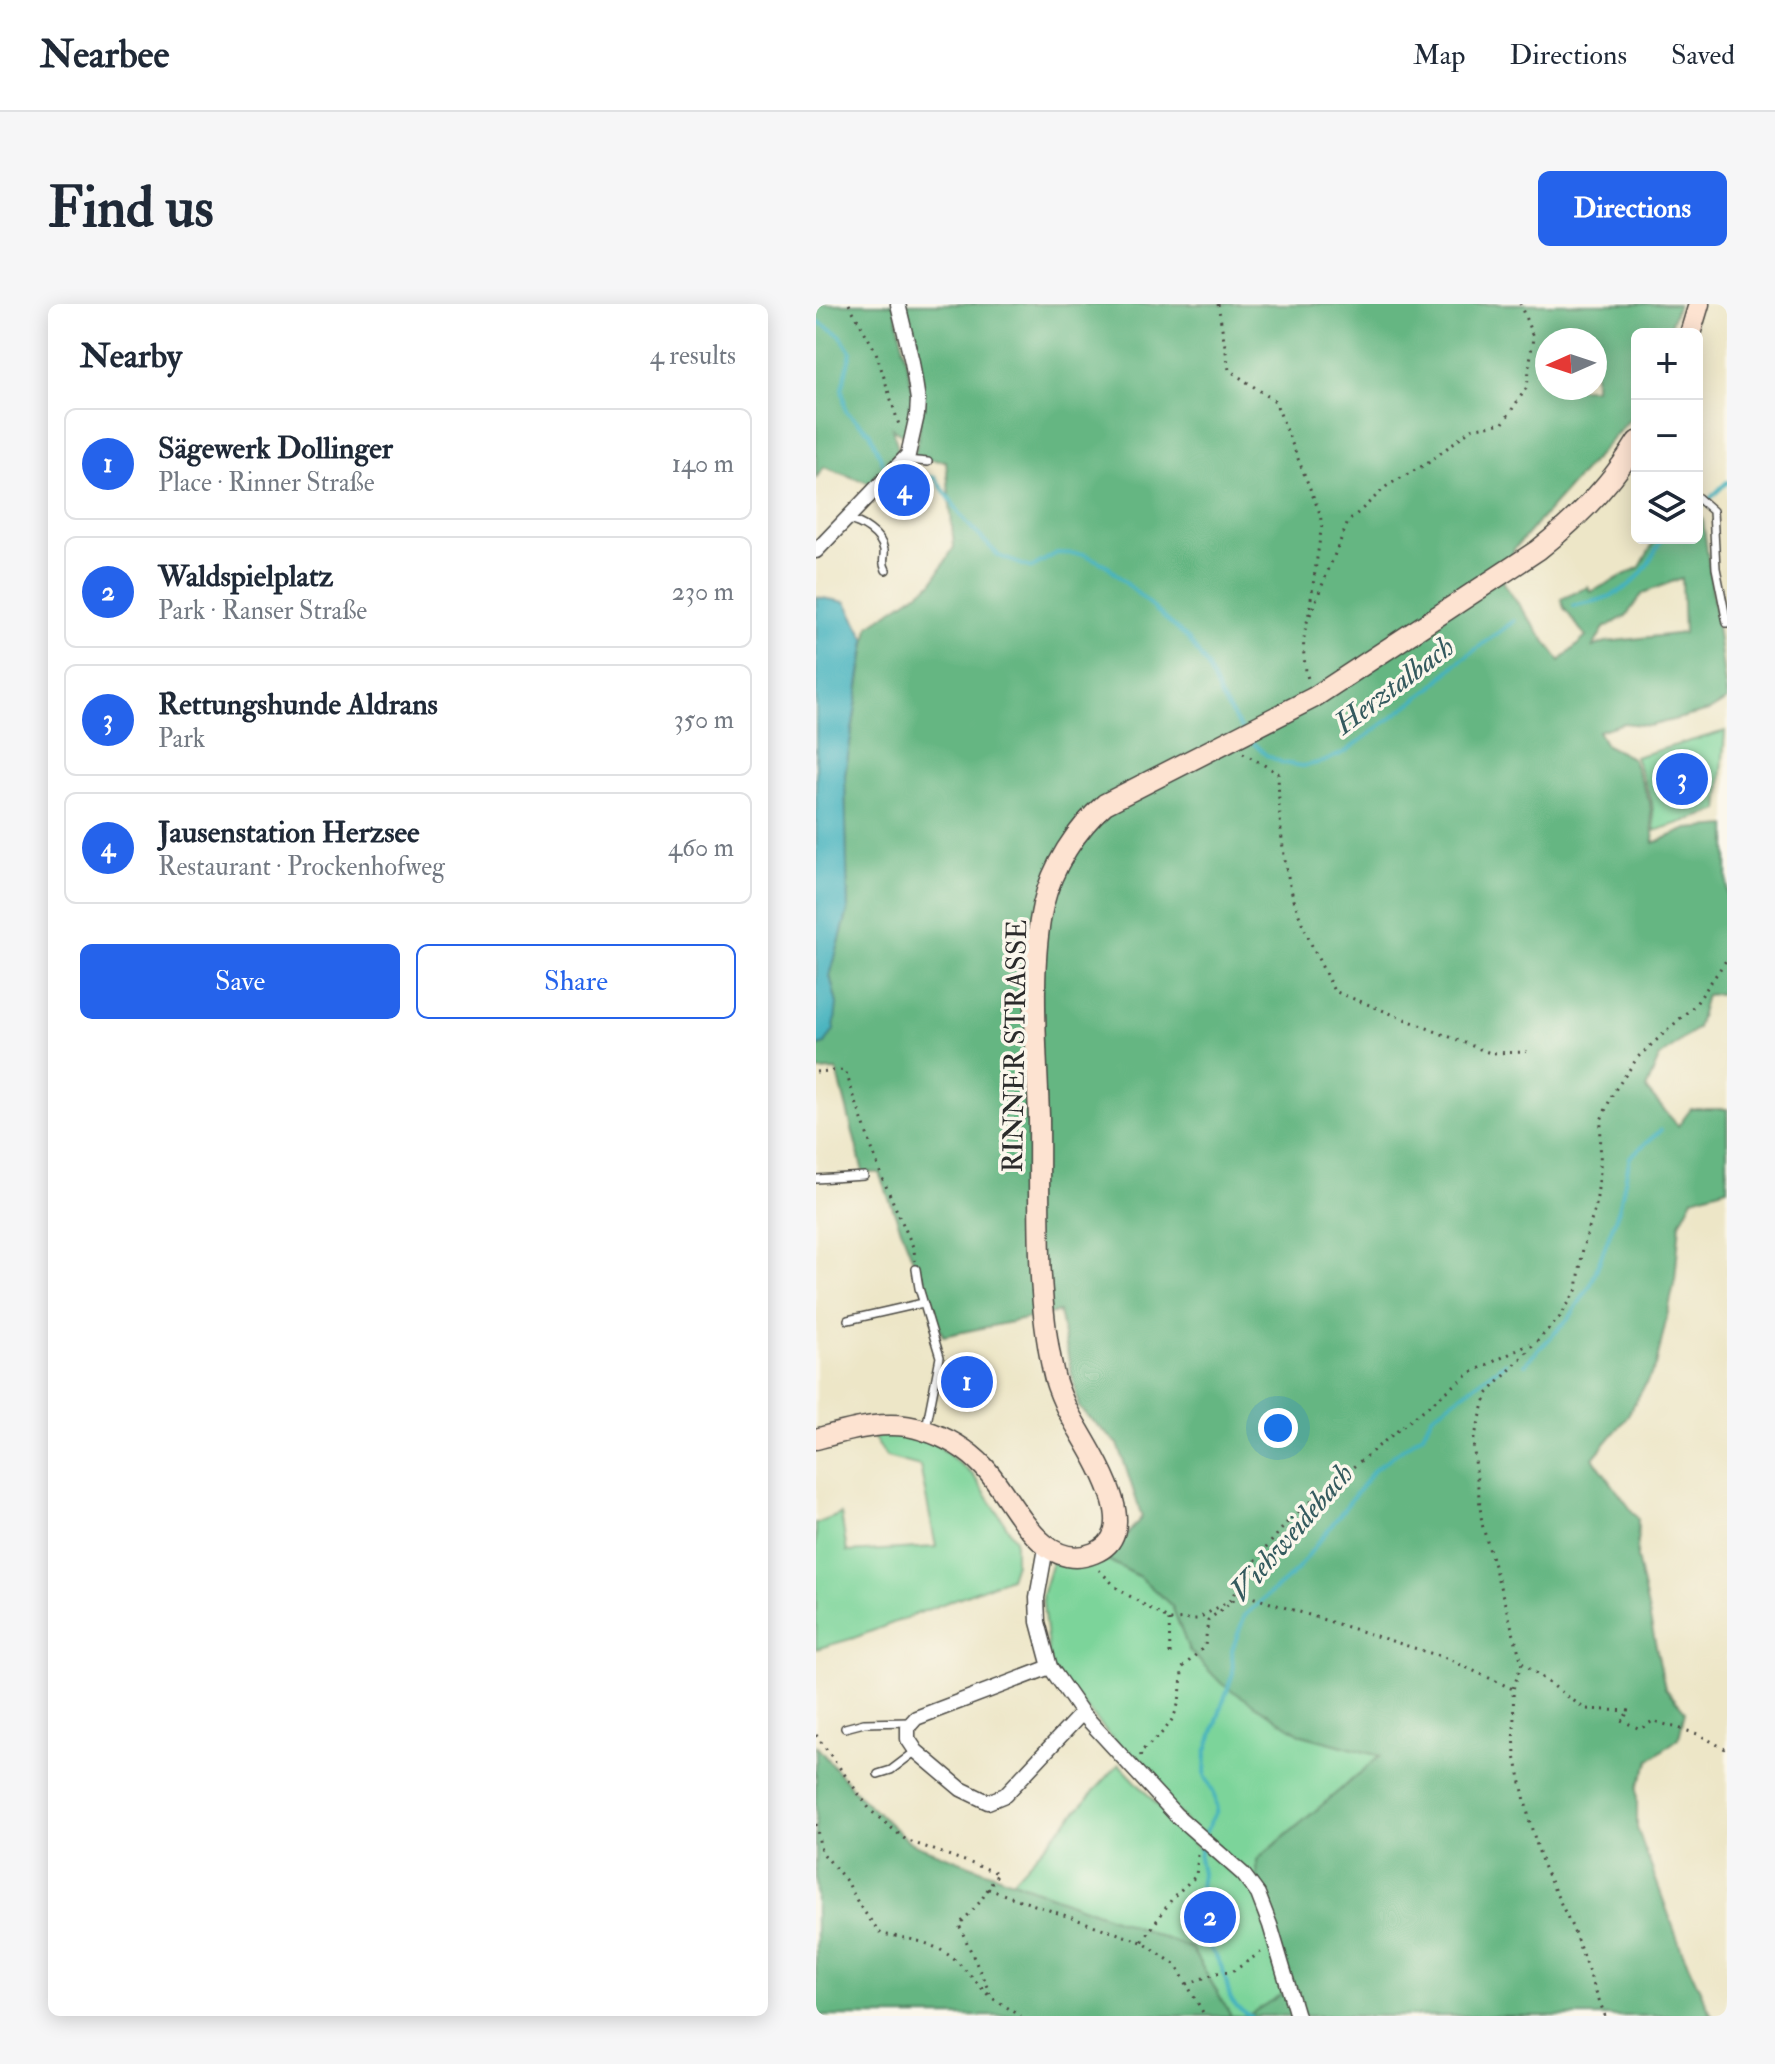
<!DOCTYPE html>
<meta charset="utf-8">
<style>
:root{--surface:#fff;--page:#f6f6f7;--text:#1f2937;--muted:#747a83;--line:#e0e1e3;--accent:#2563eb}
body{margin:0;font-family:"IM FELL Double Pica",serif;background:var(--page);color:var(--text)}
.controls{position:absolute;right:24px;top:24px;display:grid;overflow:hidden;border-radius:12px;box-shadow:0 4px 20px #0003}
.controls button{width:72px;height:72px;display:grid;place-items:center;padding:0;border:0;border-bottom:2px solid var(--line);background:var(--surface);color:var(--text);font:40px sans-serif}
.compass{position:absolute;left:719px;top:24px;width:72px;height:72px;border-radius:50%;background:var(--surface);box-shadow:0 4px 20px #0003;rotate:267deg}
.you{position:absolute;left:462px;top:1124px;width:28px;height:28px;margin:-20px;border:6px solid #fff;border-radius:50%;background:#1a73e8;box-shadow:0 0 0 12px #1a73e833}
.badge{display:grid;place-items:center;width:52px;height:52px;border-radius:50%;background:var(--accent);color:#fff;font-size:26px;font-weight:700}
.pin{position:absolute;translate:-50% -50%;border:4px solid #fff;box-shadow:0 2px 8px #0006}
.list{margin:0;padding:0;list-style:none}
h2{display:flex;justify-content:space-between;align-items:center;height:104px;margin:0;padding:0 32px;font-size:34px}
h2 small{font-size:26px;font-weight:400;color:var(--muted)}
.list li{display:grid;grid-template-columns:52px 1fr auto;gap:24px;align-items:center;box-sizing:border-box;height:112px;margin:0 16px 16px;padding:0 16px;border:2px solid var(--line);border-radius:12px}
.list b{display:block;font-size:30px;white-space:nowrap}
.list p{margin:0;font-size:26px;white-space:nowrap;color:var(--muted)}
.list em{font-size:26px;font-style:normal;color:var(--muted)}
.actions{display:flex;gap:16px;padding:24px 32px}
.actions a{flex:1;padding:18px 0;border:2px solid var(--accent);border-radius:12px;text-align:center;font-size:28px;color:var(--accent)}
.actions .main{background:var(--accent);color:#fff}
.icon{flex:none;width:44px;height:44px;fill:none;stroke:currentColor;stroke-width:2;stroke-linecap:round;stroke-linejoin:round}
.map{position:relative;flex:none;width:911px;height:1712px;overflow:hidden;border-radius:12px}
header{display:flex;align-items:center;gap:48px;box-sizing:border-box;height:112px;padding:0 40px;background:var(--surface);border-bottom:2px solid var(--line)}
header strong{font-size:38px}
nav{display:flex;gap:44px;margin-inline-start:auto;font-size:28px}
.intro{display:flex;align-items:center;justify-content:space-between;box-sizing:border-box;height:192px;padding:0 48px}
h1{margin:0;font-size:56px}
.button{padding:20px 36px;border-radius:12px;background:var(--accent);color:#fff;font-size:28px;font-weight:700}
main{display:flex;gap:48px;padding:0 48px}
aside{flex:1;background:var(--surface);border-radius:12px;box-shadow:0 4px 20px #0003}
.map>svg:first-child{display:block}
</style>
<header>
<strong>Nearbee</strong>
<nav><a>Map</a><a>Directions</a><a>Saved</a></nav>
</header>
<div class="intro"><h1>Find us</h1><a class="button">Directions</a></div>
<main>
<aside>
<h2>Nearby<small>4 results</small></h2>
<ul class="list">
<li><span class="badge">1</span><div><b>Sägewerk Dollinger</b><p>Place · Rinner Straße</p></div><em>140 m</em></li>
<li><span class="badge">2</span><div><b>Waldspielplatz</b><p>Park · Ranser Straße</p></div><em>230 m</em></li>
<li><span class="badge">3</span><div><b>Rettungshunde Aldrans</b><p>Park</p></div><em>350 m</em></li>
<li><span class="badge">4</span><div><b>Jausenstation Herzsee</b><p>Restaurant · Prockenhofweg</p></div><em>460 m</em></li>
</ul>
<div class="actions"><a class="main">Save</a><a>Share</a></div>
</aside>
<div class="map">
<svg width="911" height="1712" viewBox="0 0 911 1712">
<rect width="100%" height="100%" fill="#fbf7ec"/>
<filter id="ink" filterUnits="userSpaceOnUse"><feTurbulence type="fractalNoise" baseFrequency=".0125" numOctaves="2"/><feDisplacementMap in="SourceGraphic" scale="16" xChannelSelector="R" yChannelSelector="G"/><feConvolveMatrix kernelMatrix="1 2 1 2 8 2 1 2 1" color-interpolation-filters="sRGB"/></filter>
<filter id="wash" filterUnits="userSpaceOnUse"><feTurbulence type="fractalNoise" baseFrequency=".006" numOctaves="4" result="noise"/><feDisplacementMap in="SourceGraphic" scale="32" xChannelSelector="R" yChannelSelector="G"/><feGaussianBlur stdDeviation="1.8" result="paint"/><feColorMatrix in="noise" values="0 0 0 0 0 0 0 0 0 0 0 0 0 0 0 0 0 1.4 0 .05"/><feComposite in="paint" operator="in"/></filter>
<g filter="url(#wash)">
<rect width="100%" height="100%" fill="#ede6c7"/>
<path fill="#7cd49a" stroke="#548062" stroke-width="2" d="M909 427 903 506 839 527 836 497 819 453Z
M48 1118 114 1135 157 1171 199 1235V1259L194 1274 38 1334 0 1345V1220L25 1210 31 1248 120 1243 104 1162 70 1153Z
M290 1255 324 1273 356 1302 373 1346 486 1431 565 1452 441 1556 466 1690 431 1712H415L375 1644 196 1577 303 1460 382 1544 387 1542 385 1535 234 1363 226 1291 236 1258Z"/>
<path fill="#65b682" stroke="#487056" stroke-width="2" fill-rule="evenodd" d="M0 0H78L98 92 92 134 76 124C89 161 82 156 55 180L8 163 0 174Z
M87 0H862L851 30H821V107L698 245 687 279 744 357 770 333 748 304 745 295 772 283 775 288 824 263 840 234H881V203L887 217 911 396 893 407 833 422 808 419 782 427 790 441 816 454 834 498 838 539 871 525 911 522V689L890 691 881 724 843 754 830 785 862 822 875 805H911V884L877 894 864 919 859 976 840 1062 809 1116 777 1154 822 1215 821 1254 849 1384 869 1407 863 1434 834 1456 821 1483V1524L866 1647 896 1712H431L466 1690 442 1590 441 1556 564 1452 486 1431 406 1380 373 1346 356 1302 324 1273 290 1255 326 1213 302 1140 263 1104 243 1008 127 1032 63 869 47 868 21 766 0 767V743L9 740 21 700 14 672 32 606 29 471 53 322 116 279 138 243 130 157 97 155C114 98 99 56 87 0ZM731 36H779V84H731ZM866 274 868 329 790 338 777 343 788 324 810 312 827 289Z
M0 1442 44 1493 95 1539 375 1644 415 1712H0Z"/>
<path fill="#44b2be" stroke="#386e74" stroke-width="2" d="M0 293 30 298 50 336 29 471 32 606 14 672 21 700 18 726 9 740 0 743Z"/>
<g fill="none" stroke-linecap="round" stroke-linejoin="round">
<path stroke="#44b2be" stroke-width="4" d="M0 16 24 31 35 48 26 84 30 107 54 129 67 159
M88 168 119 174 150 218 183 252 215 264 241 249 268 250 290 261 373 336 391 362 405 394 425 424
M881 207 911 178
M757 302C766 299 774 299 783 296 818 286 831 265 846 234
M433 435 450 451 467 459 487 462 507 458 529 448 614 385 640 360 698 317
M709 1060 754 1013 775 980 803 905 814 853 845 826
M389 1529 401 1506 398 1490 389 1471 390 1449 417 1369 416 1346 429 1311 480 1267 559 1165 607 1130 616 1112 689 1059
M385 1543 383 1553 386 1570 378 1625C388 1638 402 1651 407 1667 416 1692 408 1697 434 1712"/>
</g>
</g>
<g filter="url(#ink)">
<g fill="none" stroke-linecap="round" stroke-linejoin="round">
<g stroke="#484742" stroke-width="10">
<path id="lane" d="M90 156 112 158
M881 193 897 207 900 264 911 319
M31 216C45 218 65 230 68 246 69 255 65 257 70 266
M0 875 48 872
M100 965 103 984 124 1053 110 1124
M32 1016 107 999
M29 1424 48 1419 94 1418
M62 1470 75 1466 100 1447"/>
</g>
<g stroke="#484742" stroke-width="17">
<path id="street" d="M0 247 92 151 101 111 102 96 96 58 82 0
M230 1244 221 1294 222 1318 234 1363 266 1409 360 1511 427 1570 442 1590 454 1621 481 1712
M234 1363 100 1414 92 1423V1435L100 1447 145 1485 172 1498 189 1491 266 1409"/>
</g>
<g stroke="#484742" stroke-width="23">
<path id="secondary" d="M874 30 883 0
M0 1135C33 1126 73 1114 107 1126 130 1133 152 1146 168 1163 197 1194 225 1271 278 1249 336 1226 263 1133 249 1101 244 1090 239 1078 237 1067 219 985 224 896 223 813 221 748 213 664 227 601 236 563 260 525 289 500L497 394 722 246C760 216 796 179 821 138"/>
</g>
<path stroke="#484742" stroke-width="3" stroke-dasharray="2 6" stroke-linecap="butt" d="M33 0 60 48 83 121
M402 0 413 66 459 97 503 207 506 220 492 315C485 336 487 357 493 379
M494 311 532 218 572 181 612 159 655 125 687 119 711 83 717 33 704 0
M427 449 462 469C463 508 465 547 475 585 484 621 502 654 518 687L674 749 711 748
M0 768 29 766 65 871 98 945 99 957
M283 1266 302 1285 353 1316 381 1315 415 1296 440 1256 474 1215 576 1131 654 1069 714 1040
M353 1316 354 1350
M706 1359 769 1405 814 1407 805 1416 824 1425 837 1417 882 1430 911 1446
M0 1431 55 1507 90 1536 182 1569 164 1598 143 1621 176 1694 205 1712
M325 1452 324 1448C359 1421 365 1407 366 1364L389 1342 392 1316 426 1290 630 1354 697 1385
M0 1520 5 1547 32 1579 43 1601 65 1630C127 1639 133 1647 173 1692
M382 1551 380 1572 358 1592 326 1638 360 1661 389 1712
M172 1585 326 1638
M371 1680 401 1669 416 1668 448 1646
M789 1712 757 1625 728 1564 714 1519 699 1452 697 1385 706 1359 666 1220 657 1138 671 1090 744 1013 761 985 767 944 780 901 784 868 785 816 797 789 822 753 879 701 911 655"/>
<use href="#lane" stroke="#fff" stroke-width="7"/>
<use href="#street" stroke="#fff" stroke-width="14"/>
<use href="#secondary" stroke="#fde3d1" stroke-width="20"/>
</g>
</g>
<g text-anchor="middle" stroke-width="7" stroke-linejoin="round" paint-order="stroke">
<g font-size="28" fill="#2b2b2b" stroke="#fbf7ec">
<text transform="translate(198 742) rotate(-89)" y="10">RINNER STRASSE</text>
</g>
<g font-size="30" font-style="italic" fill="#345a5e" stroke="#fbf7ec">
<text transform="translate(578 381) rotate(-37)" y="10">Herztalbach</text>
<text transform="translate(475 1228) rotate(-49)" y="10">Viehweidebach</text>
</g>
</g>
</svg>
<div class="controls">
<button>+</button>
<button>−</button>
<button><svg class="icon" aria-label="layers" viewBox="0 0 24 24"><path d="M12 4l9 5-9 5-9-5zM3 14l9 5 9-5"/></svg></button>
</div>
<svg class="compass" viewBox="-18 -18 36 36"><path d="M0-13l5 13h-10z" fill="#e53935"/><path d="M0 13l5-13h-10z" fill="#747a83"/></svg>
<div class="you"></div>
<div class="pin badge" style="left:151px;top:1078px">1</div>
<div class="pin badge" style="left:394px;top:1613px">2</div>
<div class="pin badge" style="left:866px;top:475px">3</div>
<div class="pin badge" style="left:88px;top:186px">4</div>
</div>
</main>
